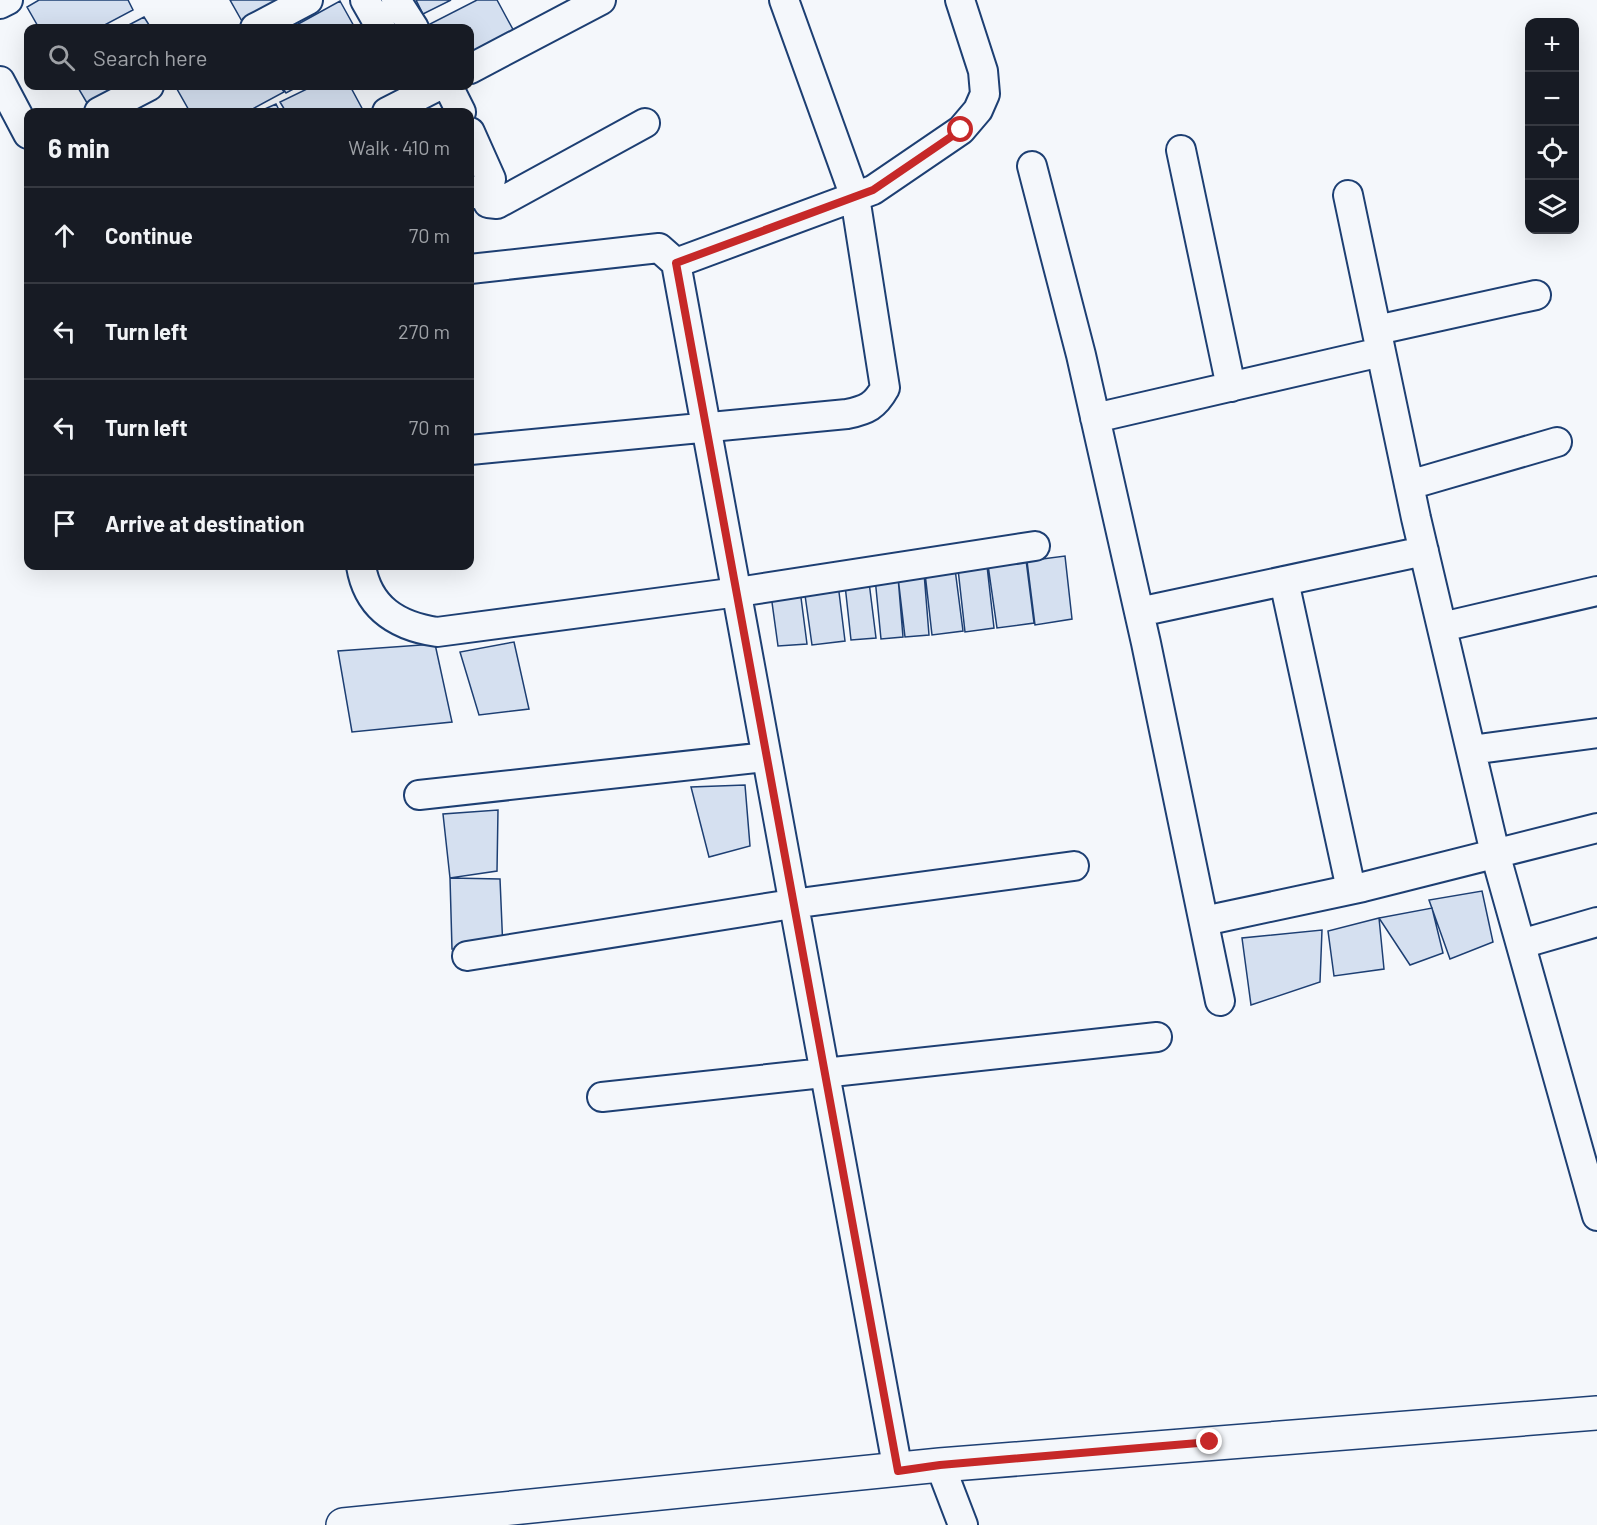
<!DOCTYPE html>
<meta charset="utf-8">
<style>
:root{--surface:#171b24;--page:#20242c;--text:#f1f3f6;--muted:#9ea1a6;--line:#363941}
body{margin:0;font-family:Barlow,sans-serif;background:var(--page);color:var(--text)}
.controls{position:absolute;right:18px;top:18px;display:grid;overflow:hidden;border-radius:12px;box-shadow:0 6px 24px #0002}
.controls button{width:54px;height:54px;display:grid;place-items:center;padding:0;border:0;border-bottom:2px solid var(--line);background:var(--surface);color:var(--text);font:30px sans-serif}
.stop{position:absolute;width:18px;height:18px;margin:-14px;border:4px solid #c62828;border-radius:50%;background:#fff}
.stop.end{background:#c62828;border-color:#fff;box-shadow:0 2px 6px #0008}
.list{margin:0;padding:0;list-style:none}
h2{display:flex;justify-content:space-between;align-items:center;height:78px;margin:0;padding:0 24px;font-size:26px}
h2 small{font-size:20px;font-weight:400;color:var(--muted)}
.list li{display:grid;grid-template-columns:39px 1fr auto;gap:18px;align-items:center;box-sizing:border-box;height:96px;padding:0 24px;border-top:2px solid var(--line)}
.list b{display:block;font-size:22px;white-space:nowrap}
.list em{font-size:20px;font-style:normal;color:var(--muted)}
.icon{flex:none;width:33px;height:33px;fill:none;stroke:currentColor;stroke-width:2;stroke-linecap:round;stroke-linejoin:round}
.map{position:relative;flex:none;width:1597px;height:1525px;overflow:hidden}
.search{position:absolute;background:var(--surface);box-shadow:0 6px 24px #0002;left:24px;top:24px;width:450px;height:66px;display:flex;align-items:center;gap:15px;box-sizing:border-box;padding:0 21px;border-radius:12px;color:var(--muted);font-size:22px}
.panel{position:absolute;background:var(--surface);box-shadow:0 6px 24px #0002;left:24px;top:108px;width:450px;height:462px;border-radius:12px}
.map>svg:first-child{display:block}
</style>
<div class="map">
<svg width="1597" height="1525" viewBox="0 0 1597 1525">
<rect width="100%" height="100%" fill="#f4f7fb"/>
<path fill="#d5e0f0" stroke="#1d3f73" stroke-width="1.5" d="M39 0H128L133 10 99 28H39L27 7Z
M230 0H284L243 23Z
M416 0H451L423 14Z
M477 0H497L516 35 470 59V28H433L430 24Z
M340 1 355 28H291Z
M144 17 151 28H123Z
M77 86H130L90 108Z
M184 86H280L284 92 247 112H190L177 89Z
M282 86H299L286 93Z
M313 86H350L364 112H286L280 102Z
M276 104 280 112H258Z
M1065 556 1072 619 1035 625 1027 561Z
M1026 560 1034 623 997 628 988 565Z
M987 566 994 628 965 632 958 569Z
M955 569 963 631 932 635 925 573Z
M924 573 929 635 905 637 898 577Z
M898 577 903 637 881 639 875 578Z
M869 582 876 638 851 640 845 585Z
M838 584 845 641 812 645 804 588Z
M800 590 807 644 778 646 771 595Z
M514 642 529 709 479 715 460 652Z
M435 644 452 722 352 732 338 651Z
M745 785 750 846 709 857 691 787Z
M498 810 497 871 450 878 443 814Z
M450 878 500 879 503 950 452 949Z
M1482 891 1493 942 1450 959 1429 900Z
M1432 908 1443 953 1410 965 1379 918Z
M1379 918 1384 969 1334 976 1328 931Z
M1322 930 1320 982 1251 1005 1242 938Z"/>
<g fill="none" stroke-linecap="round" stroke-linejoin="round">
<g stroke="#1d3f73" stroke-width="32">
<path id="minor" d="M365 0 381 28
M396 0 414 28
M0 4 8 0
M255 28 308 0
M470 69 601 0
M0 81 28 134
M448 86 461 112
M99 112 149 86
M387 112 438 86
M470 132 491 179 489 187 476 194 470 190
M1181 150 1231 387
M1032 166 1081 355 1146 643 1220 1001
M483 192 488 203 497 204 645 123
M1348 195 1416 518 1495 853 1597 1216
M676 263 873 190 961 130 978 110 985 94 983 71 960 0
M470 269 659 248 676 263 898 1471
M1377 330 1536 295
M1095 418 1381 352
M470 450 847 414C867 410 875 406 885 388L855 197 784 0
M1409 485 1557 442
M361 566C368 608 397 626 437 632L738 592 1035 546
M1284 581 1351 889
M1139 612 1424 551
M1442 627 1597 591
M1471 750 1597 733
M419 795 766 757
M1204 921 1363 887 1597 828
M1521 944 1597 922
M467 956 792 904 1074 866
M602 1097 1157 1037
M940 1465 963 1525"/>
</g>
<g stroke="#1d3f73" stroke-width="36">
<path id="primary" d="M343 1525 940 1465 1597 1413"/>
</g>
<use href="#minor" stroke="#f4f7fb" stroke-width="28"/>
<use href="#primary" stroke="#f4f7fb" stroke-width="33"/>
</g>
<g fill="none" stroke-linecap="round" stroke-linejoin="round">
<path stroke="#c62828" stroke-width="8" d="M961 130 873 190 676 263 898 1471 940 1465 1210 1442"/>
</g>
</svg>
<div class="controls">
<button>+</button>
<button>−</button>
<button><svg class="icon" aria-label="locate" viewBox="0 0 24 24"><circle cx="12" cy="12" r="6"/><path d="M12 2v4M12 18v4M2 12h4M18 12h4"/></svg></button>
<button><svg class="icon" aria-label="layers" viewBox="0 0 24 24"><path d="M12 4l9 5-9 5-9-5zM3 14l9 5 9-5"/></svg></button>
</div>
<div class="stop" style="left:961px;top:130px"></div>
<div class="stop end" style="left:1210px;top:1442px"></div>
<div class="search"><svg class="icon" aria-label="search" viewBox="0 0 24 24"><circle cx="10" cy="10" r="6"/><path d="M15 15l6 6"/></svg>Search here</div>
<section class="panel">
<h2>6 min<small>Walk · 410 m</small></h2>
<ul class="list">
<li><svg class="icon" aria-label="ahead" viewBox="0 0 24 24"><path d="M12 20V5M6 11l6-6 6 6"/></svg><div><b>Continue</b></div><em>70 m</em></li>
<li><svg class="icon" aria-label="left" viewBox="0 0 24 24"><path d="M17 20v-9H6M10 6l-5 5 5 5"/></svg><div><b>Turn left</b></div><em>270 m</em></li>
<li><svg class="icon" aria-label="left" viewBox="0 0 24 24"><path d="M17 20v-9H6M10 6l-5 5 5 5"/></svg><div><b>Turn left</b></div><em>70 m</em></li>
<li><svg class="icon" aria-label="arrive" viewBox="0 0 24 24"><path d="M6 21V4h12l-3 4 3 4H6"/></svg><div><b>Arrive at destination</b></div></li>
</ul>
</section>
</div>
